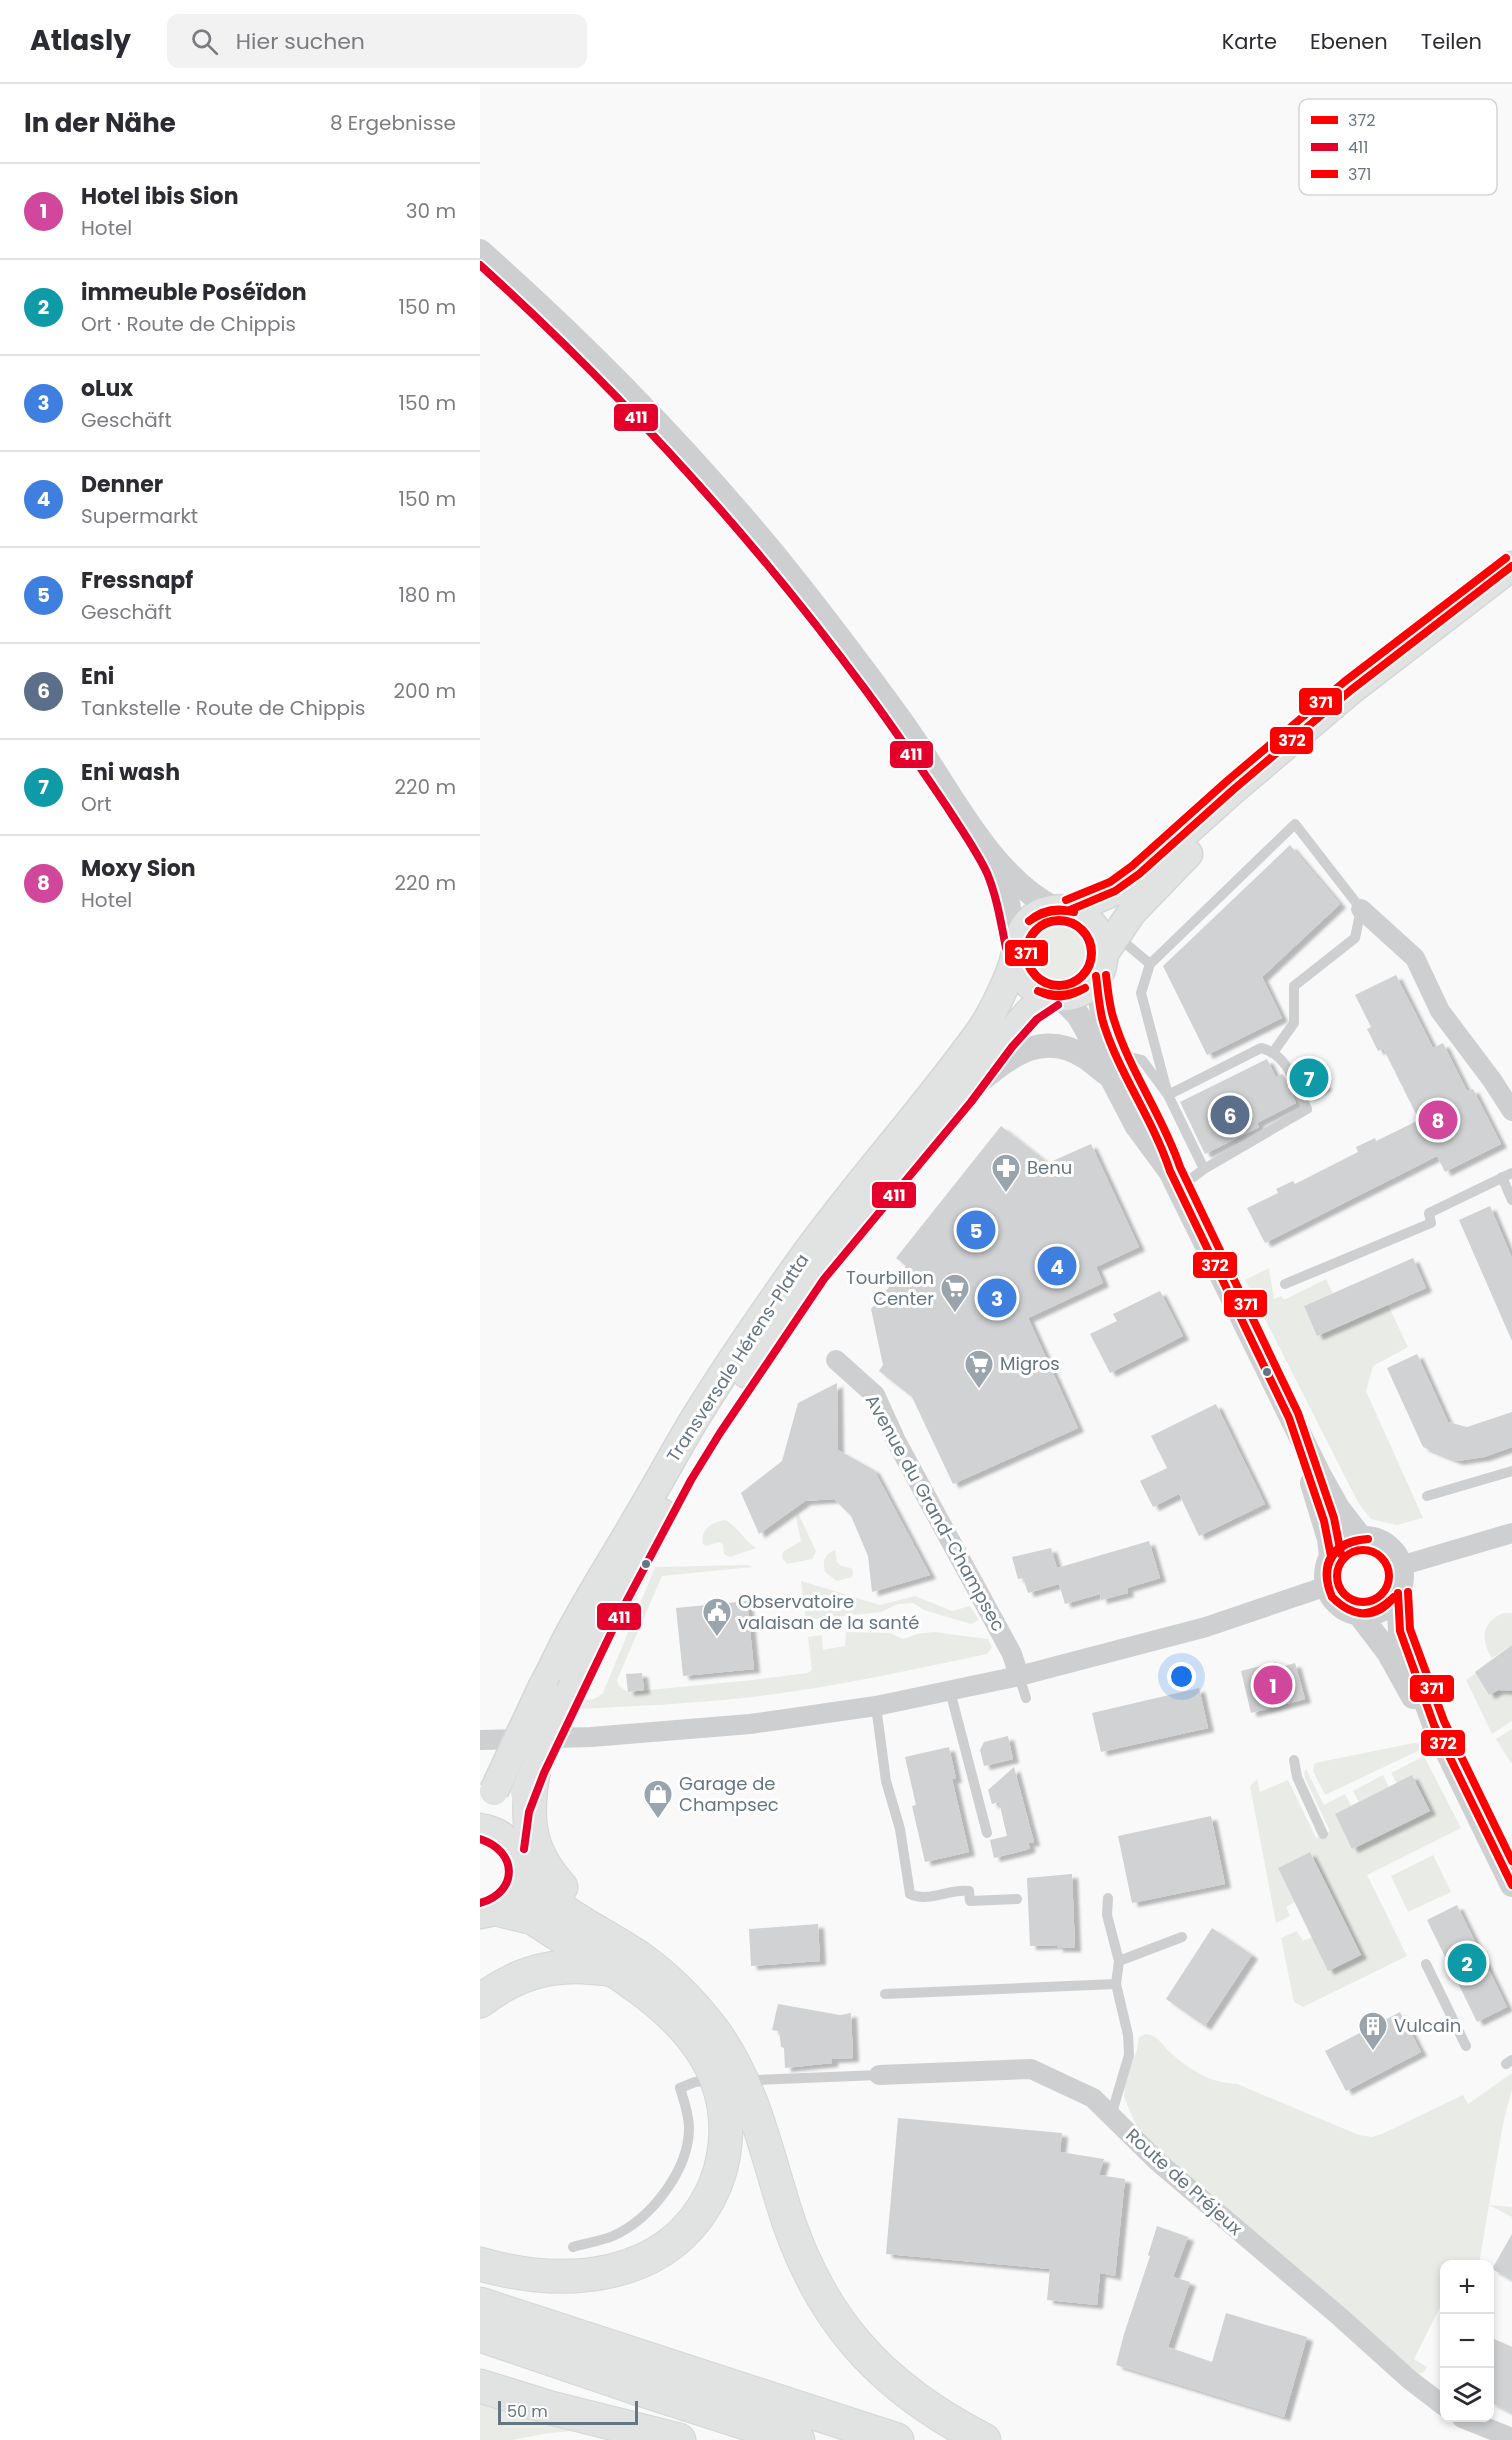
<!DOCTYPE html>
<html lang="de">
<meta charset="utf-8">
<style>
:root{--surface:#fff;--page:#f2f2f3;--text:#2b2b33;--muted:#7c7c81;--line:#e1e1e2;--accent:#7c3aed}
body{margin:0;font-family:Poppins,sans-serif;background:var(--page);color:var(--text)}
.controls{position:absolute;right:18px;bottom:18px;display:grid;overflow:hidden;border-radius:12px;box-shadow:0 3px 9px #0003}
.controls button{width:54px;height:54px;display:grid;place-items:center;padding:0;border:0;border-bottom:2px solid var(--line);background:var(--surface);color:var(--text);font:30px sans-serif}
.scale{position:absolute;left:18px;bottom:15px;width:140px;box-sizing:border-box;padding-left:6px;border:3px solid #657683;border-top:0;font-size:16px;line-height:21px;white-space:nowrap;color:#657683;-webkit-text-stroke:4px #fff;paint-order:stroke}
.you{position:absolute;left:702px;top:1593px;width:21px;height:21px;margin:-15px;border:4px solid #fff;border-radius:50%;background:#1a73e8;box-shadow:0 0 0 9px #1a73e833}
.badge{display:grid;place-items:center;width:39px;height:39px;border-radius:50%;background:var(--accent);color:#fff;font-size:20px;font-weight:700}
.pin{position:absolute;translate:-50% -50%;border:3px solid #fff;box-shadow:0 2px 6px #0006}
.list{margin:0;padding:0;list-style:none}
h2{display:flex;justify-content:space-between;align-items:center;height:78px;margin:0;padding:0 24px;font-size:26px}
h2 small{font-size:20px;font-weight:400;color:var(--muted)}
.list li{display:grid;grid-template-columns:39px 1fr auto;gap:18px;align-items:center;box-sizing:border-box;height:96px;padding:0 24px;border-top:2px solid var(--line)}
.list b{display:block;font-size:22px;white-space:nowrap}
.list p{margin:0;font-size:20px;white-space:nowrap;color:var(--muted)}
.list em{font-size:20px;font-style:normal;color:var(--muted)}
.icon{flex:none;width:33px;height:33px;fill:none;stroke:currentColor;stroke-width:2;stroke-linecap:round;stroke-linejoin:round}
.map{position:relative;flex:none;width:1032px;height:2356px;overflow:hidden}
header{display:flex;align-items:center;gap:36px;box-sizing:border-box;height:84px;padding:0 30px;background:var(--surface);border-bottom:2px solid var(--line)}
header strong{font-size:28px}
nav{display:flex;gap:33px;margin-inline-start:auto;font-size:21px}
.search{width:420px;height:54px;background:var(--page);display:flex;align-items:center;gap:15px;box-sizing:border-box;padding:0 21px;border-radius:12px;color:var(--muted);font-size:22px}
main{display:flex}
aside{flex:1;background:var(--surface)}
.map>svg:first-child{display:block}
</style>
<header>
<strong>Atlasly</strong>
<div class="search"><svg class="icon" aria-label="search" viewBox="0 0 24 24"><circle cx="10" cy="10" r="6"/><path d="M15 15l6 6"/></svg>Hier suchen</div>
<nav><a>Karte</a><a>Ebenen</a><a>Teilen</a></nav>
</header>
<main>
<aside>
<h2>In der Nähe<small>8 Ergebnisse</small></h2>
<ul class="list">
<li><span class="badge" style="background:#d1479c">1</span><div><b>Hotel ibis Sion</b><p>Hotel</p></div><em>30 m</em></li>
<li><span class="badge" style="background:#0f9aa8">2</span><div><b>immeuble Poséïdon</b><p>Ort · Route de Chippis</p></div><em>150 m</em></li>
<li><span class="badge" style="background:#3f7fe0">3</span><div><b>oLux</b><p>Geschäft</p></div><em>150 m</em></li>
<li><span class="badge" style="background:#3f7fe0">4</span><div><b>Denner</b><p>Supermarkt</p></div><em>150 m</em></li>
<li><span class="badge" style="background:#3f7fe0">5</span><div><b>Fressnapf</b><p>Geschäft</p></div><em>180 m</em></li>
<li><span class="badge" style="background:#5c6f8a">6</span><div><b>Eni</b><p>Tankstelle · Route de Chippis</p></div><em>200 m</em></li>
<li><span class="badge" style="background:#0f9aa8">7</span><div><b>Eni wash</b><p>Ort</p></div><em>220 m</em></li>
<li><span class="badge" style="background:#d1479c">8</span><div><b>Moxy Sion</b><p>Hotel</p></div><em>220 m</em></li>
</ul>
</aside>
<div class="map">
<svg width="1032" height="2356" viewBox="0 0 1032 2356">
<defs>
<filter id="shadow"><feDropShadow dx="6" dy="4" stdDeviation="1.5" flood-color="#0004"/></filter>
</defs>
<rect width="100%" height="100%" fill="#f9f9f9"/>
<path fill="#e8ebe6" d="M550 869a29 29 0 1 1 58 0a29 29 0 1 1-58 0Z
M789 1184 794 1215 801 1212 804 1216 846 1195 853 1209 824 1222 838 1252 908 1221 928 1263 893 1282 886 1307 943 1434 917 1441 891 1435 879 1420 765 1196Z
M318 1429 336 1467 332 1475 307 1480 302 1474 303 1468 321 1457 316 1433Z
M245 1436C258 1443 264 1456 276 1464L250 1473 244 1470 243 1460 239 1458 226 1462 223 1460C220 1445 232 1438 245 1436Z
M355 1466 357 1478 361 1482 371 1484 373 1487 372 1493 357 1497 345 1488C342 1477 345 1470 355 1466Z
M268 1481 273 1483 182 1492 137 1596 139 1602 148 1608 273 1596 328 1589 332 1586 328 1553 342 1551 343 1566 365 1562 366 1548 410 1549 423 1555 437 1550 454 1548 508 1555 512 1563 507 1570C426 1587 345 1605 263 1614 209 1620 154 1622 99 1625L103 1616 114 1615 123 1609 175 1483Z
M321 1497 400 1521 435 1512 472 1527 490 1522 499 1536 491 1540 444 1526 433 1519 418 1520 401 1528 326 1536Z
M1023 1529H1032V1561L1012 1574C1000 1556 1002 1538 1023 1529Z
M996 1589 1009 1611 1019 1606 1032 1605V1637L1012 1650 986 1596Z
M1032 1645V1678L1031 1679 1016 1655Z
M934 1659 940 1660 942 1665 845 1711 833 1687 835 1679Z
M944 1672 981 1744 887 1791 927 1872 823 1923 814 1918 801 1854 817 1847 823 1857 832 1853 881 1870 830 1768 798 1784 815 1818 806 1823 810 1832 796 1839 770 1702 777 1695 780 1708 808 1696 836 1754 850 1747 825 1694 824 1689 826 1685 844 1721 865 1710 871 1722 855 1730 873 1765 949 1727 917 1699 911 1689Z
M903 1691 909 1703 879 1718 873 1707Z
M953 1771 971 1808 928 1828 911 1792Z
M666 1950C680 1952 682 1962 692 1970 710 1986 733 2000 757 2000L879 2051 892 2053 902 2050 983 2011 988 2020 1032 1989V2005L1023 2040 1009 2121 1032 2123V2133L1009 2121 999 2180H964V2220L962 2219 934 2275 947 2283 944 2288 939 2290 672 2064 656 2041 644 2013 645 1997 657 1966 659 1953Z
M0 2315 93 2347 69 2349 32 2356H0Z"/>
<path fill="#d0d2d3" filter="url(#shadow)" d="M810 761 860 820 782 893 802 934 727 971 683 882Z
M916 891 953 964 963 959 987 1007 993 1005 1021 1060 965 1088 957 1072 785 1159 767 1124 798 1109 796 1105 813 1097 815 1100 878 1068 876 1063 895 1054 896 1057 939 1036 903 964 898 967 887 945 891 943 875 911Z
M787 975 796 993 802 990 804 992 816 1019 777 1039 779 1043 725 1070 700 1018Z
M831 975 846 1003 829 1012 816 983Z
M521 1042 568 1079 611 1060 659 1163 616 1183 623 1199 548 1234 598 1344 473 1400 432 1313 399 1287 403 1281 391 1225 426 1182 416 1174Z
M1010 1122 1032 1174V1257L979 1136Z
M933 1174 946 1204 837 1252 824 1222Z
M680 1207 703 1252 630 1289 610 1250 637 1237 633 1230Z
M937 1270 968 1338 987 1343 1032 1328V1363L1004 1373 977 1377 943 1363 907 1284Z
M357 1299 358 1366 394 1386 450 1491 392 1508 388 1472 371 1432 354 1415 325 1417 279 1450 261 1409 302 1377 318 1319Z
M736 1320 785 1420 719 1452 699 1410 673 1423 660 1397 687 1384 671 1352Z
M669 1457 680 1494 647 1504 648 1509 621 1516 620 1510 585 1520 579 1500 548 1509 543 1494 538 1495 532 1473 571 1464 577 1484Z
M267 1517 274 1585 203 1592 196 1524Z
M1032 1561V1607L1018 1606 1009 1611 995 1588Z
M796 1578 797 1584 815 1579 825 1615 771 1629 761 1587Z
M162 1589 164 1606 148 1608 146 1590Z
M719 1604 728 1644 621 1668 612 1629Z
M528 1652 533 1675 504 1682 500 1666 504 1658Z
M469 1663 476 1695H472L489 1768 445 1778 432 1722 436 1721 425 1673Z
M534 1683 554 1758 548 1759 550 1764 546 1766 514 1774 510 1756 527 1752 519 1718 512 1720 508 1706Z
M932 1691 950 1727 872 1765 855 1730Z
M731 1732 745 1800 652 1819 638 1752Z
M830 1768 881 1871 848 1887 798 1784Z
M592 1790 595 1864H577V1861L550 1862 547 1794Z
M977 1821 1027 1923 997 1938 947 1836Z
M338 1840 340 1877 271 1882 269 1845Z
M732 1844 772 1871 725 1942 686 1915Z
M298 1920 360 1931 371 1929 373 1974 352 1975V1979L305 1984 304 1964 301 1963 299 1947 292 1946Z
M920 1928 941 1968 866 2007 845 1967Z
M418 2034 582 2049 580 2068 624 2075 619 2091 645 2095 635 2192 620 2189 617 2221 567 2216 570 2185 406 2170Z
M677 2142 708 2153 693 2193 710 2198 688 2263 732 2278 746 2229 827 2253 804 2333 636 2281 644 2250 670 2172 668 2171Z
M1032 2150V2196L1012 2185Z
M1014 2255 1032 2263V2329L1010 2318V2265Z"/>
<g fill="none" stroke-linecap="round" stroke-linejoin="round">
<g stroke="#d5d6d7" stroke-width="31">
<path id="secondary" d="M590 826 635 807 659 790 754 705 871 606 1032 482
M623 871 652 828 708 770
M267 1290 336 1189 483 1011 524 956 550 927 572 912
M63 1602C73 1585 80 1567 89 1551 112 1508 138 1468 162 1426 180 1396 196 1366 214 1336 247 1282 283 1230 320 1178 377 1098 444 1026 501 946 512 930 531 892 535 873 539 857 539 844 554 833 581 814 620 832 623 866 628 922 545 931 535 872
M93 1602 182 1429
M0 1744C53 1751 52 1825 0 1830"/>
</g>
<g stroke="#d5d6d6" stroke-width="35">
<path id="motorway" d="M54 1685C45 1733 47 1766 81 1803
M40 1782C48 1792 56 1804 66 1813 94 1838 131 1854 161 1875 189 1895 212 1919 232 1945 270 1996 284 2058 302 2117 336 2232 398 2302 504 2356
M16 1825 53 1834 130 1884
M0 1917C33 1892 64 1881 105 1883 114 1884 124 1884 132 1886 140 1889 148 1896 155 1901 192 1927 229 1963 241 2009 250 2042 246 2080 231 2110 187 2198 84 2204 0 2180
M0 2220 417 2356
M0 2251 159 2305 318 2356
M0 2302 71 2324 199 2356"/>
</g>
<path stroke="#cecfd0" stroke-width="10" d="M638 853 670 880
M638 970 662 976 688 1011 781 964C808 970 816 1002 827 1025L724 1085 699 1104
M724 1085 688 1011 661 909 670 880 815 740 881 825 875 854 814 902V939L794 967
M1022 1093 1032 1116
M805 1200 951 1139 949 1129 1032 1089
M947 1412 1032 1387
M539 1592 546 1614
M470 1607 507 1749
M396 1622 406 1697 420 1745 430 1810C448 1819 470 1804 489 1807L490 1817 537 1815
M814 1676 817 1693 843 1750
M628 1814 627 1831 639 1877 636 1900
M639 1877 702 1853
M946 1880 986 1962
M405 1910 636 1900 648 1951 649 1971 631 2032
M1026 1980 1032 1976
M276 1996 399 1991
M93 2163C106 2159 121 2157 133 2152 171 2135 209 2086 209 2044 209 2030 204 2017 200 2004L215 1998 226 1997"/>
<path stroke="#cecfd0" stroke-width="20" d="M881 825 935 874 960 927 1012 996 1032 1027
M356 1276 395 1311 416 1357 532 1570 539 1592
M920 1482 1032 1449
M0 1656 111 1653 270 1640 396 1622 539 1592 726 1543 847 1502
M399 1991 551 1985 613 2014 678 2078 860 2233 930 2296 964 2322
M982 2334 1032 2354"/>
<path stroke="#cecfd0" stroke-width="24" d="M0 167C105 260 204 361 293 469 337 523 379 579 420 635 464 695 508 793 576 825
M513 779 528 819 536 862
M616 892 624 939 640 975
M580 913 598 931 605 943 656 1041 690 1087 839 1390 858 1424 881 1454
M501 996C533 970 564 947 605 973 613 978 620 985 627 990
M832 1399 849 1455 851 1472
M846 1492a38 38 0 1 1 76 0a38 38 0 1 1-76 0Z
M918 1509 920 1547 954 1641 1032 1801
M879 1530 908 1568 933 1613"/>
<use href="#secondary" stroke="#e1e2e2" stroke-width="28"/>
<use href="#motorway" stroke="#e1e2e2" stroke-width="33"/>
<g stroke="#d5d6d7" stroke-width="31" stroke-linecap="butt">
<path id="secondary-bridge" d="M14 1707 63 1602
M45 1708 93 1602"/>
</g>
<use href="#secondary-bridge" stroke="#e1e2e2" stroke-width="28"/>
<g stroke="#fff" stroke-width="12">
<path id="bus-1" d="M590 826 635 807 659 790 754 705 871 606 1032 482
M549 837C563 825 578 823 594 828
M549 837C565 827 576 825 594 828
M616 892C618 907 619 923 623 938 639 990 673 1035 690 1087L809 1334 844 1437 851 1472
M558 907C576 913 588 912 605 904
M558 907C576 916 589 913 605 904
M918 1509 920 1547 954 1641 1032 1801
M852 1513C874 1535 892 1534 914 1513
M852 1513C872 1533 895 1537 914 1513
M852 1513C838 1480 852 1457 888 1455
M852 1513C839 1481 853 1458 888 1455"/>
</g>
<g stroke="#fff" stroke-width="12">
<path id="bus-2" d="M0 181C142 310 270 450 384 604 413 643 440 683 467 723 481 745 496 766 507 789 517 813 521 839 526 864
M547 869a32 32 0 1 1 64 0a32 32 0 1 1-64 0Z
M0 1755C38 1767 39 1808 0 1819
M44 1765 49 1728 64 1689 143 1524 211 1396 240 1349 344 1195 491 1018 532 963 557 935 578 921"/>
</g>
<g stroke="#fff" stroke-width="12">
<path id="bus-3" d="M586 816 630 798 652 782 747 697 864 598 1026 474
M546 869a33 33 0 1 1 66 0a33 33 0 1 1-66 0Z
M626 891C628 906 629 922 634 936 650 988 683 1032 700 1083L818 1329 854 1434 861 1470
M857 1492a26 26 0 1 1 52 0a26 26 0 1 1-52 0Z
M928 1508 930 1545 964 1637 1032 1777"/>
</g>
<use href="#bus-1" stroke="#f00" stroke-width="8"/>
<use href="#bus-2" stroke="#e4002b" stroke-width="8"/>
<use href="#bus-3" stroke="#f00" stroke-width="8"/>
</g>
<defs>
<g id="pharmacy-pin" transform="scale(1.5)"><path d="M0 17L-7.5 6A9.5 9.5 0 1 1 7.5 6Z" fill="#99a4ac" stroke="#fff"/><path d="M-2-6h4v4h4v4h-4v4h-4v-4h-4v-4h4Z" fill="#fff"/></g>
<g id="supermarket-pin" transform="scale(1.5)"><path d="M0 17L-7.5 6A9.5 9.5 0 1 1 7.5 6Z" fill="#99a4ac" stroke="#fff"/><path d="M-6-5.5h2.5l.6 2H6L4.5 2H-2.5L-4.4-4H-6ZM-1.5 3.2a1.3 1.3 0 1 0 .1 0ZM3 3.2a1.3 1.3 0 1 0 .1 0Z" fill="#fff"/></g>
<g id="civic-pin" transform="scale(1.5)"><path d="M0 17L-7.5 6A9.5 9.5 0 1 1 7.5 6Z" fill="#99a4ac" stroke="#fff"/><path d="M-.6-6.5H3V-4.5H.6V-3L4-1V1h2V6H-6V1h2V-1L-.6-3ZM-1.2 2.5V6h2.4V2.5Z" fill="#fff"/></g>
<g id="shop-pin" transform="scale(1.5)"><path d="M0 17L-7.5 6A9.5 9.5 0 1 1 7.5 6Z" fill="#99a4ac" stroke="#fff"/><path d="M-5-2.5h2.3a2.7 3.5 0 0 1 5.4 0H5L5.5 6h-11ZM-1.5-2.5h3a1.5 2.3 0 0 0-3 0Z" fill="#fff"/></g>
<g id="building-pin" transform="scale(1.5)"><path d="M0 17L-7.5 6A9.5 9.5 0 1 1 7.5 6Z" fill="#99a4ac" stroke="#fff"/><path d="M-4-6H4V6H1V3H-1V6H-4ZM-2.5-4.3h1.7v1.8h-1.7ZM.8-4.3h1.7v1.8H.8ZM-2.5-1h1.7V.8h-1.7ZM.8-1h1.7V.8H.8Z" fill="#fff"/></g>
</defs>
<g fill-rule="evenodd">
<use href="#pharmacy-pin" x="526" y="1084"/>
<use href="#supermarket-pin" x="475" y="1204"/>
<use href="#supermarket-pin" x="499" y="1280"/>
<use href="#civic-pin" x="237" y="1528"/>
<use href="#shop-pin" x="178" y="1710"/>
<use href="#building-pin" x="893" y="1942"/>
</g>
<g fill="#657683" stroke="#fff" stroke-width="2">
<circle cx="787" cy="1288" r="5"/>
<circle cx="166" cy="1480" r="5"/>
</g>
<g text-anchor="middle" stroke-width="6" stroke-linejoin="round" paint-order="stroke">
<g font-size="18" fill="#657683" stroke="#fff" text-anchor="start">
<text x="547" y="1090">Benu</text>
<text x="454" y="1200" text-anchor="end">Tourbillon<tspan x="454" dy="21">Center</tspan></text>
<text x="520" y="1286">Migros</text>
<text x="258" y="1524">Observatoire<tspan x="258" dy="21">valaisan de la santé</tspan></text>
<text x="199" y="1706">Garage de<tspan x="199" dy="21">Champsec</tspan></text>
<text x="914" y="1948">Vulcain</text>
</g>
<g font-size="18" fill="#657683" stroke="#fff">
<text transform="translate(258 1274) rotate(-57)" y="6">Transversale Hérens-Platta</text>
<text transform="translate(455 1429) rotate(61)" y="6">Avenue du Grand-Champsec</text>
<text transform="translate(704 2098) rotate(42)" y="6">Route de Préjeux</text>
</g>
</g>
<rect x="819" y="15" width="198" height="96" rx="9" fill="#fff" stroke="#d1d6da" stroke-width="1.5"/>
<rect x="831" y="32" width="27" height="8" fill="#f00"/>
<rect x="831" y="59" width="27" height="8" fill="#e4002b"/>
<rect x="831" y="86" width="27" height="8" fill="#f00"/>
<g font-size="16" fill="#657683">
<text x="868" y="42">372</text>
<text x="868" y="69">411</text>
<text x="868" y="96">371</text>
</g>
<g stroke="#fff" stroke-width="2">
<rect x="133" y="319" width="46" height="29" rx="6" fill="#e4002b"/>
<rect x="818" y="603" width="45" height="29" rx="6" fill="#f00"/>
<rect x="789" y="642" width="45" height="29" rx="6" fill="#f00"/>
<rect x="409" y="656" width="45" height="29" rx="6" fill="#e4002b"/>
<rect x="524" y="855" width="45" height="28" rx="6" fill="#f00"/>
<rect x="391" y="1097" width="46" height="28" rx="6" fill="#e4002b"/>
<rect x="712" y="1167" width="46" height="28" rx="6" fill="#f00"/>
<rect x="743" y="1205" width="45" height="29" rx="6" fill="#f00"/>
<rect x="116" y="1518" width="46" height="29" rx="6" fill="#e4002b"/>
<rect x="929" y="1590" width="46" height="29" rx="6" fill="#f00"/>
<rect x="940" y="1645" width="46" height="28" rx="6" fill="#f00"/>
</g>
<g font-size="16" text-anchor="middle" font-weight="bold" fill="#fff">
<text x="156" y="339">411</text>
<text x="841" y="624">371</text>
<text x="812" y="662">372</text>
<text x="431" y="676">411</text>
<text x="546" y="875">371</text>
<text x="414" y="1117">411</text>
<text x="735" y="1187">372</text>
<text x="766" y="1226">371</text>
<text x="139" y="1539">411</text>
<text x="952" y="1610">371</text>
<text x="963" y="1665">372</text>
</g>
</svg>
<div class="controls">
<button>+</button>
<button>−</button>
<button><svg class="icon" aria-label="layers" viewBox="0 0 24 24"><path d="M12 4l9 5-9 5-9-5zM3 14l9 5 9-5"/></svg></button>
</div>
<div class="scale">50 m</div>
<div class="you"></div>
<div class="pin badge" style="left:793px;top:1601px;background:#d1479c">1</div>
<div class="pin badge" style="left:987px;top:1879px;background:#0f9aa8">2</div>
<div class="pin badge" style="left:517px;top:1214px;background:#3f7fe0">3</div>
<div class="pin badge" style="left:577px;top:1182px;background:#3f7fe0">4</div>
<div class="pin badge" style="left:496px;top:1146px;background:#3f7fe0">5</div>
<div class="pin badge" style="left:750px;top:1031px;background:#5c6f8a">6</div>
<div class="pin badge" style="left:829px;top:994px;background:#0f9aa8">7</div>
<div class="pin badge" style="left:958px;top:1036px;background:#d1479c">8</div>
</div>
</main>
